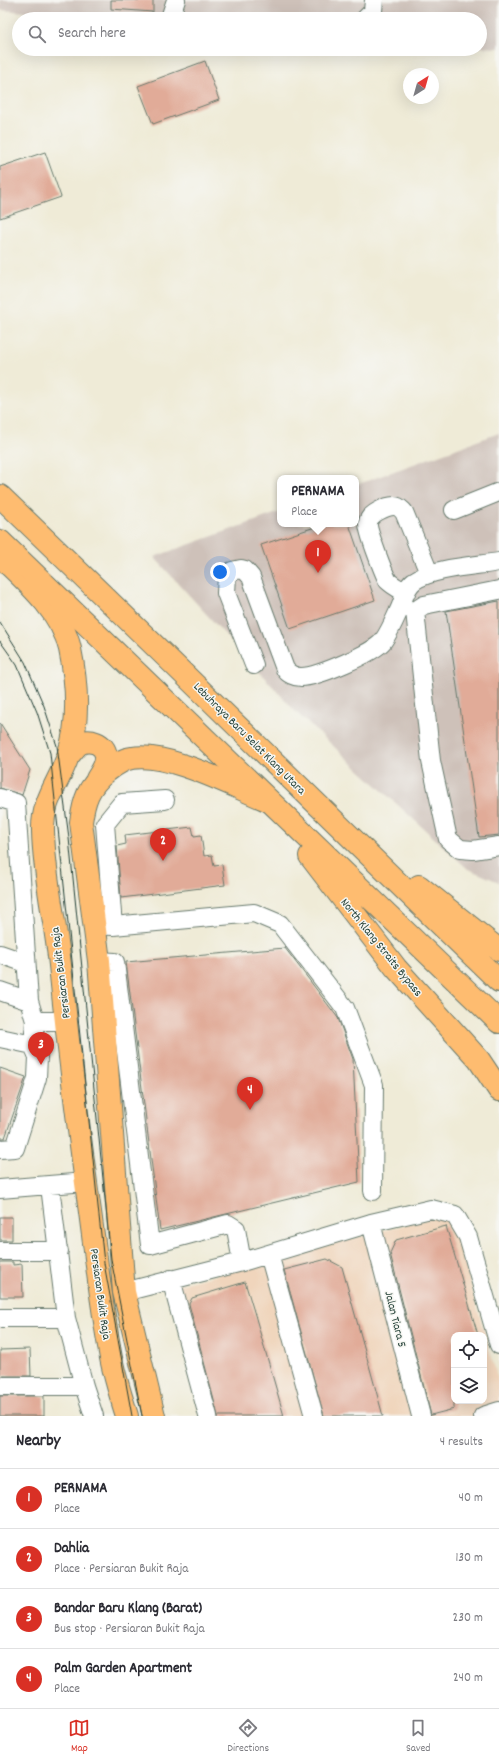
<!DOCTYPE html>
<meta charset="utf-8">
<style>
:root{--surface:#fff;--page:#f7f7f7;--text:#2b2b33;--muted:#7c7c81;--line:#e1e1e2;--accent:#d93025}
body{margin:0;font-family:Dekko,sans-serif;background:var(--page);color:var(--text)}
.controls{position:absolute;right:12px;bottom:12px;display:grid;overflow:hidden;border-radius:8px;box-shadow:0 4px 16px #0002}
.controls button{width:36px;height:36px;display:grid;place-items:center;padding:0;border:0;border-bottom:1px solid var(--line);background:var(--surface);color:var(--text);font:20px sans-serif}
.compass{position:absolute;left:403px;top:68px;width:36px;height:36px;border-radius:50%;background:var(--surface);box-shadow:0 4px 16px #0002;rotate:37deg}
.you{position:absolute;left:220px;top:572px;width:14px;height:14px;margin:-10px;border:3px solid #fff;border-radius:50%;background:#1a73e8;box-shadow:0 0 0 6px #1a73e833}
.badge{display:grid;place-items:center;width:26px;height:26px;border-radius:50%;background:var(--accent);color:#fff;font-size:13px;font-weight:700}
.pin{position:absolute;translate:-50% -33px;filter:drop-shadow(0 1px 2px #0008)}
.pin::after{content:'';position:absolute;top:21px;width:14px;height:12px;background:inherit;clip-path:polygon(0 0,100% 0,50% 100%)}
.popup{position:absolute;left:277px;top:475px;width:82px;height:52px;box-sizing:border-box;display:grid;place-content:center;border-radius:8px;background:var(--surface);filter:drop-shadow(0 1px 3px #0005);font-size:13px;white-space:nowrap;color:var(--muted)}
.popup b{font-size:15px;color:var(--text)}
.popup::after{content:'';position:absolute;left:50%;top:100%;margin-left:-8px;border:8px solid transparent;border-top-color:var(--surface)}
.list{margin:0;padding:0;list-style:none}
h2{display:flex;justify-content:space-between;align-items:center;height:52px;margin:0;padding:0 16px;font-size:17px}
h2 small{font-size:13px;font-weight:400;color:var(--muted)}
.list li{display:grid;grid-template-columns:26px 1fr auto;gap:12px;align-items:center;box-sizing:border-box;height:60px;padding:0 16px;border-top:1px solid var(--line)}
.list b{display:block;font-size:15px;white-space:nowrap}
.list p{margin:0;font-size:13px;white-space:nowrap;color:var(--muted)}
.list em{font-size:13px;font-style:normal;color:var(--muted)}
.icon{flex:none;width:22px;height:22px;fill:none;stroke:currentColor;stroke-width:2;stroke-linecap:round;stroke-linejoin:round}
.map{position:relative;flex:none;width:499px;height:1416px;overflow:hidden}
.search{position:absolute;background:var(--surface);box-shadow:0 4px 16px #0002;left:12px;right:12px;top:12px;height:44px;display:flex;align-items:center;gap:10px;box-sizing:border-box;padding:0 14px;border-radius:22px;color:var(--muted);font-size:15px}
.sheet{height:292px;background:var(--surface)}
nav{display:flex;justify-content:space-around;align-items:center;box-sizing:border-box;height:56px;border-top:1px solid var(--line);background:var(--surface);font-size:11px;color:var(--muted)}
nav a{display:grid;justify-items:center;gap:2px}
nav .on{color:var(--accent)}
.map>svg:first-child{display:block}
</style>
<div class="map">
<svg width="499" height="1416" viewBox="0 0 499 1416">
<rect width="100%" height="100%" fill="#f6f6f2"/>
<filter id="ink" filterUnits="userSpaceOnUse"><feTurbulence type="fractalNoise" baseFrequency=".025" numOctaves="2"/><feDisplacementMap in="SourceGraphic" scale="8" xChannelSelector="R" yChannelSelector="G"/><feConvolveMatrix kernelMatrix="1 2 1 2 8 2 1 2 1" color-interpolation-filters="sRGB"/></filter>
<filter id="wash" filterUnits="userSpaceOnUse"><feTurbulence type="fractalNoise" baseFrequency=".012" numOctaves="4" result="noise"/><feDisplacementMap in="SourceGraphic" scale="16" xChannelSelector="R" yChannelSelector="G"/><feGaussianBlur stdDeviation="0.9" result="paint"/><feColorMatrix in="noise" values="0 0 0 0 0 0 0 0 0 0 0 0 0 0 0 0 0 1.4 0 .05"/><feComposite in="paint" operator="in"/></filter>
<g filter="url(#wash)">
<rect width="100%" height="100%" fill="#efebd7"/>
<path fill="#f0d5bc" fill-rule="evenodd" d="M438 1216 452 1219 499 1383V1416H214L178 1285ZM454 1335H484V1401H454Z"/>
<path fill="#cec1b9" d="M0 0H499V48L480 47V19H122L0 10Z
M499 433V882L468 869 296 712 154 557 280 512V524H356V485Z"/>
<g id="blocks">
<path fill="#e1ab98" d="M111 0H153V12L111 9Z
M205 61 219 100 153 124 138 86Z
M45 152 61 197 0 218V167Z
M324 524H349L375 600 290 629 261 545Z
M499 601V835L479 837 446 611Z
M0 723 30 770 22 795 0 788Z
M192 827 194 836 201 835 204 856 212 855 214 866 222 865 225 885 121 898 117 846 126 844 125 835Z
M285 948 338 1018 353 1059 359 1182 160 1230 126 962Z
M0 1068 26 1077 5 1138H0Z
M0 1217H12V1240H0Z
M446 1226 478 1335H454V1409L431 1415 390 1253 396 1240Z
M327 1259 342 1267 383 1416H324L284 1270Z
M0 1262H13V1265L22 1264 23 1297H0Z
M245 1282 255 1315 284 1416H218L189 1304 192 1298Z
M30 1349 31 1376H0V1350Z
M0 1396H44V1416H0Z"/>
</g>
</g>
<g filter="url(#ink)">
<use href="#blocks" fill-opacity="0" stroke="#687a6d" stroke-width="1"/>
<g fill="none" stroke-linecap="round" stroke-linejoin="round">
<g stroke="#687a6d" stroke-width="20">
<path id="minor" d="M176 0 170 18 179 19
M365 19 373 11 374 0
M454 510 499 492
M499 590 424 605 415 611 431 761 448 839 460 849 473 850 499 846
M406 593C400 589 393 586 388 581 384 574 367 530 368 523 368 514 387 506 394 506 399 506 401 509 404 512L429 573
M254 665 226 593 227 576 232 571 241 569 245 570 251 577 285 669C288 674 295 677 301 677 317 677 374 653 383 641 390 631 395 619 400 608 404 599 405 588 414 581 432 568 475 566 499 562
M0 798 16 803 29 1001 35 1021 33 1045 38 1057 37 1078 15 1148 0 1149
M94 925 113 926 254 913 280 924 345 1008 374 1085 373 1191
M113 926 105 824 122 803 165 800
M0 954 26 963
M99 961 115 962 150 1245 228 1224 236 1229 242 1262
M0 991 29 1001
M35 1021H65
M0 1038 33 1045
M50 1186 66 1318 84 1386 94 1416
M0 1189 86 1182
M371 1223 421 1416
M0 1251H59
M269 1254 314 1416
M171 1279 208 1416
M124 1292 242 1262 371 1223 431 1209 455 1215 468 1237 499 1345
M0 1318H66
M0 1386H84
M483 1416 499 1411"/>
</g>
<g stroke="#687a6d" stroke-width="24">
<path id="major" d="M0 556C26 581 62 612 70 649 77 683 80 722 68 756 59 783 42 800 43 831 44 879 57 927 61 975 69 1054 79 1133 90 1212 96 1257 101 1302 109 1346 112 1370 120 1393 127 1416
M68 756C72 752 75 747 79 744 89 738 105 743 106 756 107 765 101 772 97 779
M154 1416 124 1292 99 961 81 822C84 800 88 787 106 772 114 766 122 759 132 758 169 752 232 786 267 800"/>
</g>
<g stroke="#687a6d" stroke-width="24">
<path id="highway" d="M0 496C168 657 332 820 499 981
M0 541 499 1022
M310 856 396 968 479 1060 499 1090
M419 886 499 950"/>
</g>
<use href="#minor" stroke="#fff" stroke-width="18"/>
<use href="#major" stroke="#febc70" stroke-width="22"/>
<use href="#highway" stroke="#febc70" stroke-width="22"/>
<path stroke="#1f3d34" stroke-width="1" d="M0 622 25 662 44 706 57 746 69 838 111 1259 142 1416
M0 641 17 665 37 712 50 753 104 1263 132 1416"/>
</g>
</g>
<g text-anchor="middle" stroke-width="3" stroke-linejoin="round" paint-order="stroke">
<g font-size="12" fill="#1f3d34" stroke="#f6f6f2">
<text transform="translate(250 738) rotate(45)" y="4">Lebuhraya Baru Selat Klang Utara</text>
<text transform="translate(382 947) rotate(51)" y="4">North Klang Straits Bypass</text>
<text transform="translate(60 973) rotate(-97)" y="4">Persiaran Bukit Raja</text>
<text transform="translate(101 1294) rotate(82)" y="4">Persiaran Bukit Raja</text>
<text transform="translate(396 1319) rotate(76)" y="4">Jalan Tiara 5</text>
</g>
</g>
</svg>
<div class="controls">
<button><svg class="icon" aria-label="locate" viewBox="0 0 24 24"><circle cx="12" cy="12" r="6"/><path d="M12 2v4M12 18v4M2 12h4M18 12h4"/></svg></button>
<button><svg class="icon" aria-label="layers" viewBox="0 0 24 24"><path d="M12 4l9 5-9 5-9-5zM3 14l9 5 9-5"/></svg></button>
</div>
<svg class="compass" viewBox="-18 -18 36 36"><path d="M0-13l5 13h-10z" fill="#e53935"/><path d="M0 13l5-13h-10z" fill="#7c7c81"/></svg>
<div class="you"></div>
<div class="pin badge" style="left:318px;top:573px">1</div>
<div class="popup"><b>PERNAMA</b>Place</div>
<div class="pin badge" style="left:163px;top:861px">2</div>
<div class="pin badge" style="left:41px;top:1065px">3</div>
<div class="pin badge" style="left:250px;top:1110px">4</div>
<div class="search"><svg class="icon" aria-label="search" viewBox="0 0 24 24"><circle cx="10" cy="10" r="6"/><path d="M15 15l6 6"/></svg>Search here</div>
</div>
<section class="sheet">
<h2>Nearby<small>4 results</small></h2>
<ul class="list">
<li><span class="badge">1</span><div><b>PERNAMA</b><p>Place</p></div><em>40 m</em></li>
<li><span class="badge">2</span><div><b>Dahlia</b><p>Place · Persiaran Bukit Raja</p></div><em>130 m</em></li>
<li><span class="badge">3</span><div><b>Bandar Baru Klang (Barat)</b><p>Bus stop · Persiaran Bukit Raja</p></div><em>230 m</em></li>
<li><span class="badge">4</span><div><b>Palm Garden Apartment</b><p>Place</p></div><em>240 m</em></li>
</ul>
</section>
<nav>
<a class="on"><svg class="icon" aria-label="map" viewBox="0 0 24 24"><path d="M3 6l6-2 6 2 6-2v14l-6 2-6-2-6 2zM9 4v14M15 6v14"/></svg>Map</a>
<a><svg class="icon" aria-label="directions" viewBox="0 0 24 24"><path d="M12 3l9 9-9 9-9-9zM9 14v-3h6M13 9l2 2-2 2"/></svg>Directions</a>
<a><svg class="icon" aria-label="saved" viewBox="0 0 24 24"><path d="M7 4h10v16l-5-4-5 4z"/></svg>Saved</a>
</nav>
